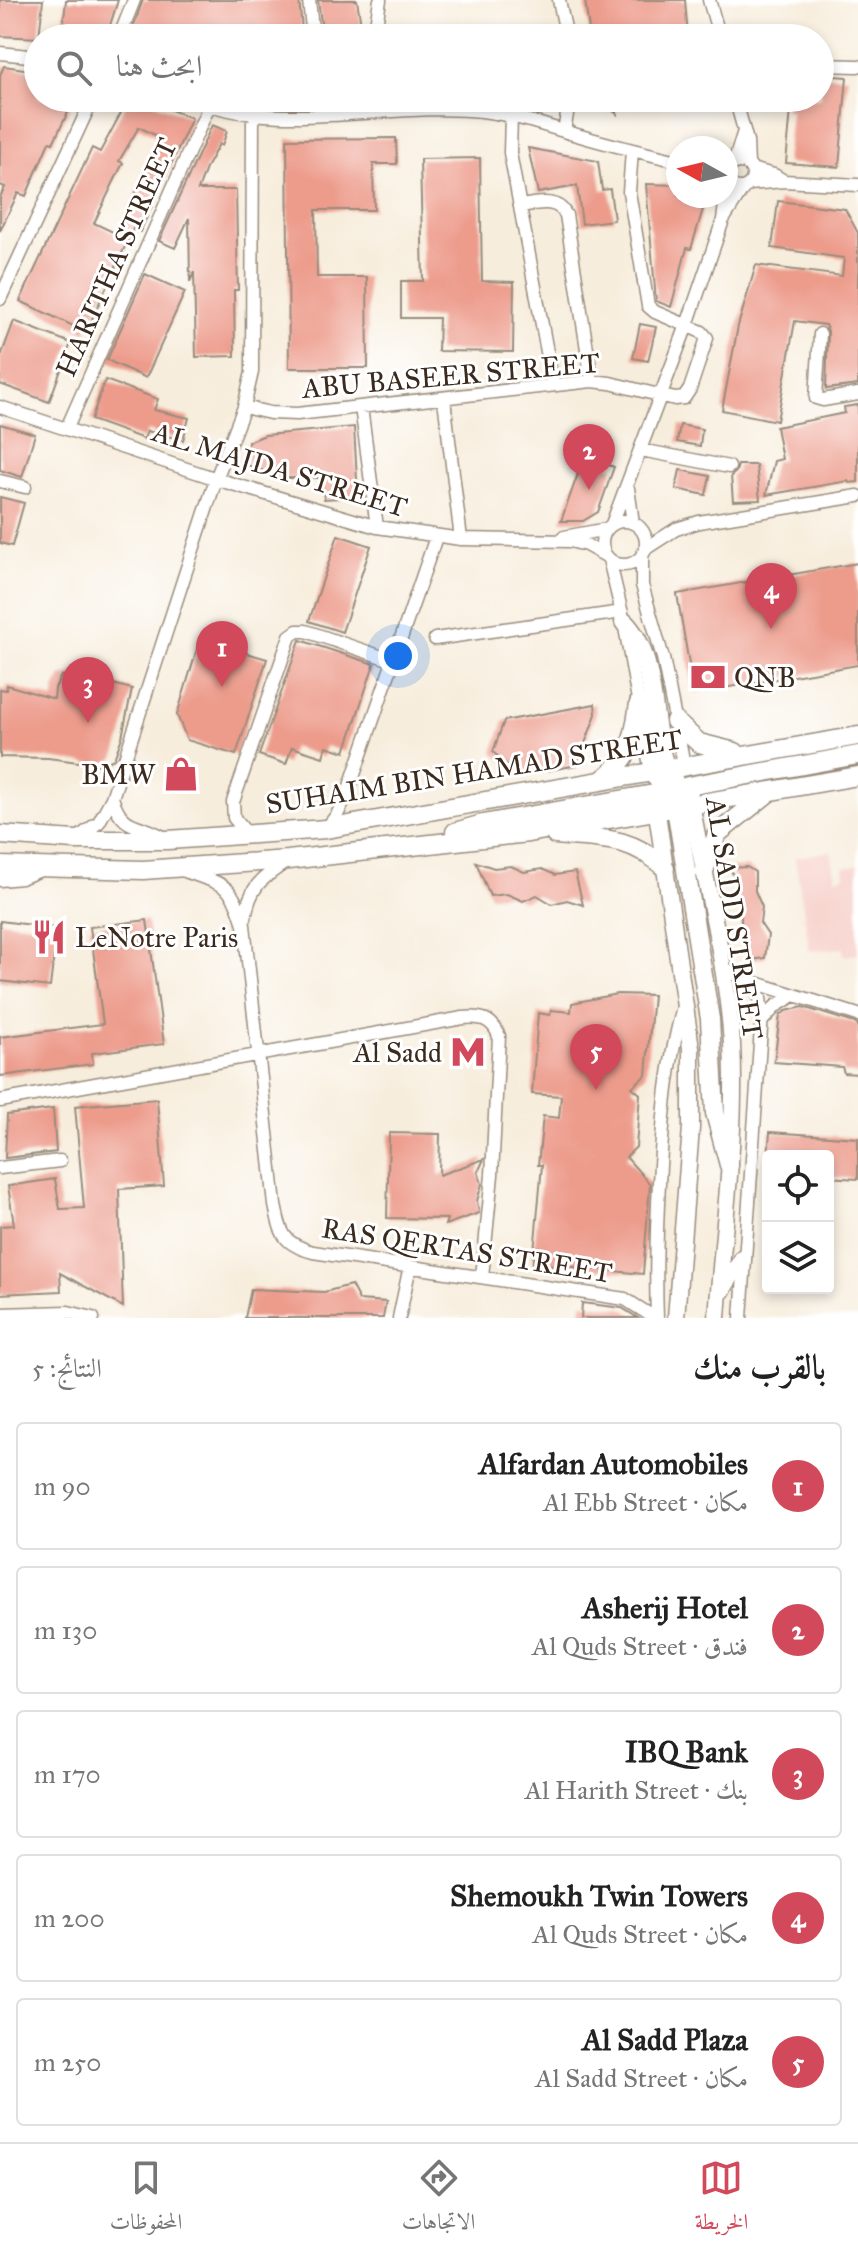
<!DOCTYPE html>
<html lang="ar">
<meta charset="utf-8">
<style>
:root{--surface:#fff;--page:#f2f2f2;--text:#222;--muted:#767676;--line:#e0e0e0;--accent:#d1495b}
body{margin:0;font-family:"IM FELL Great Primer",Amiri,serif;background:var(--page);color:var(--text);direction:rtl}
.controls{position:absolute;right:24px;bottom:24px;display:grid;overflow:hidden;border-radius:8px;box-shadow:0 4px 12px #0003}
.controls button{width:72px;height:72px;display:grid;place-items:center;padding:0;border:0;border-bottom:2px solid var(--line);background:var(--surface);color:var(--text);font:40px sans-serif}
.compass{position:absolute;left:666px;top:136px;width:72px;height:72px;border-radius:50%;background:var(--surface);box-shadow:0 4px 12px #0003;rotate:278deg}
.you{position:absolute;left:398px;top:656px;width:28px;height:28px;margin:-20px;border:6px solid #fff;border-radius:50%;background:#1a73e8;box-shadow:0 0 0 12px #1a73e833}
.badge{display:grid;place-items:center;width:52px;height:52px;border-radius:50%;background:var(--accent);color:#fff;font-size:26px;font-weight:700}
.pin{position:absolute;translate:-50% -66px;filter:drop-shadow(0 2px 4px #0008)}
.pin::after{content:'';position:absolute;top:42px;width:28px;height:24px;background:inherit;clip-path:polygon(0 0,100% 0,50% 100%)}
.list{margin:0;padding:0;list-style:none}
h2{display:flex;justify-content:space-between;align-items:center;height:104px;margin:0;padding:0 32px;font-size:34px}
h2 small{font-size:26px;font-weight:400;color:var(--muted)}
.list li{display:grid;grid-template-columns:52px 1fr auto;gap:24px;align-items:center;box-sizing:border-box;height:128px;margin:0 16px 16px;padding:0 16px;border:2px solid var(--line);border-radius:8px}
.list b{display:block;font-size:30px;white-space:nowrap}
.list p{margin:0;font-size:26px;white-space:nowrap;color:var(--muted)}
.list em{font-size:26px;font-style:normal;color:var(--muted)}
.icon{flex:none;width:44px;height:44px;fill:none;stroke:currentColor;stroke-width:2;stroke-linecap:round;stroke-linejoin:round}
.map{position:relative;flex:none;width:858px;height:1318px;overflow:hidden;direction:ltr}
.search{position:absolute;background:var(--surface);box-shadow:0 4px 12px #0003;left:24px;right:24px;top:24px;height:88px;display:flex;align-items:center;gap:20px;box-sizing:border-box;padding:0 28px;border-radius:44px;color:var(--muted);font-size:30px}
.sheet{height:824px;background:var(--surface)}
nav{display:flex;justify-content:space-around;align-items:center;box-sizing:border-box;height:112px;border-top:2px solid var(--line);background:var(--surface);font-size:22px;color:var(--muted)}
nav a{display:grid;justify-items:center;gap:4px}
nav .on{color:var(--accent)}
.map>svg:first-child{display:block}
</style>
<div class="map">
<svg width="858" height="1318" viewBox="0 0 858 1318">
<rect width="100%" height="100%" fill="#fff"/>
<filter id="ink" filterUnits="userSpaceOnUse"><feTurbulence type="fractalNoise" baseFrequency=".0125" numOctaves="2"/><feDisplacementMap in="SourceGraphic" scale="16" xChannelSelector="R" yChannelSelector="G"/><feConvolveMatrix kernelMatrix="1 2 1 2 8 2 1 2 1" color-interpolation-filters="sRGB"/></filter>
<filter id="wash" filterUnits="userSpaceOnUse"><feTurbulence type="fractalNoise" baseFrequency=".006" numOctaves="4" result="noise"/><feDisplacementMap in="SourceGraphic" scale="32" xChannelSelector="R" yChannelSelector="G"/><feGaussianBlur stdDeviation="1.8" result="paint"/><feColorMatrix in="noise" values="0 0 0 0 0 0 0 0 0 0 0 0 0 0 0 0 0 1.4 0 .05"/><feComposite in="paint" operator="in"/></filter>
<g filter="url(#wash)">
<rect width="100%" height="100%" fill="#f7eddc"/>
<path fill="#f7d0c9" d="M831 851 836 878 845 876 844 867 858 865V954L844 956 843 948 810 951 795 858Z"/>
<g id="blocks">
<path fill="#ed9c8c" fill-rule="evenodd" d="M0 0H43L39 38 0 36Z
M66 0H118L106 38H62Z
M143 0H299L303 38H129Z
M318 0H357L363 36 323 38Z
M585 0H685L688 38H590Z
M4 66 38 71V98H75L53 143 49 142 26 196 18 193 0 231V197L5 187 0 185V75Z
M820 75 847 77 839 167 786 163 791 110H786L785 98H820Z
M129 98H140L192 118 140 232 133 229 86 332 20 301 92 148 100 152ZM139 127 161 138 117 234 94 223 123 163 119 161Z
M598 98H617V114Z
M212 125 227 131 222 146 219 144 207 166 198 190H236L238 290H234L235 356 196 357 194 272 190 282 189 218 175 248 159 241Z
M396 138 397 164H373L374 210H316L317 277H367L368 368H289L287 139Z
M528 148 598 161 602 190 610 189 614 220 582 224 577 186 538 193Z
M480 158 482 281 514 282 513 352 438 351 439 318H401V281H423L420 159Z
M646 184 678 185V196H707L691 249 687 248 671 307 656 301Z
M778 201 845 209 858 233V385L826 389 828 331 825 325 795 321 777 421 722 410 738 326 756 265 842 276 844 258 772 248Z
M145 274 185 292 146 378 107 360Z
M14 321 71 343 49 402 0 384V359Z
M640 324 656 327 648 361 633 358Z
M105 380 158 399 154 410 189 418 183 440 147 431 144 439 91 420Z
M858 405V482L849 483 848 481 766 495 774 461 782 459 776 427 845 413 844 407Z
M0 424 35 434 22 477 0 470Z
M680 425 702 429 700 446 677 442Z
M354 427 358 497 324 499 322 478H284L247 465 248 442 265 435Z
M584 457 614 467 598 512 583 521H561Z
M738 465H756L760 500 733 501 731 476 736 472Z
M680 470 710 476 706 495 676 489Z
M0 497 24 503 12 546 0 543Z
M338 535 371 546 342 632 309 621Z
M858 563V665L694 693 677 594Z
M200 639 267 659 236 755 187 740 177 715Z
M300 640 374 664 345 752 326 746 323 757 292 747 286 764 259 755Z
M75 674 132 689 122 737 114 759 101 765 48 758 0 757V689L6 690 7 685 54 699 55 688 61 676Z
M595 704 596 714 577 765 519 776 493 752 504 721Z
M476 862 494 868 511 866 524 872 542 869 555 875 575 872 583 905 567 900 552 904 537 895 523 901 507 894 490 896Z
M747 867 755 872V891L762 907 760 923 768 935 765 958 750 960 741 928V911L735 897 736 882 730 868Z
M147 920 164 1044 92 1053 93 1064 0 1076V1037L103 1024 90 927Z
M0 921 57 928 50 987 0 981Z
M617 994 653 995 646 1075 632 1087 640 1094 636 1147 626 1157 650 1184 643 1274 533 1263 542 1165H538L543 1116 559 1118 561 1096 532 1094 538 1013 550 1015 551 1010 571 1012 572 1003Z
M803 1007 858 1024V1074L844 1073 842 1067 774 1062 780 1015 786 1011Z
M157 1099 164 1186 119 1189 123 1307 60 1273 61 1291 0 1294V1226L14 1225 8 1186 55 1179 60 1209 84 1208 75 1106Z
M53 1109 56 1152 5 1158 7 1115Z
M770 1132 858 1138V1179L828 1177V1156H768Z
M389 1133 440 1134 439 1175 484 1159 478 1172 482 1184 477 1201 479 1213 445 1225 447 1219 387 1218Z
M351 1285 359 1300 386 1302 383 1318H245L251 1289 324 1292Z
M582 1303 622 1308 638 1318H581Z"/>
</g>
</g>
<g filter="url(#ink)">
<use href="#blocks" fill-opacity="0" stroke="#998c7d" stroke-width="2"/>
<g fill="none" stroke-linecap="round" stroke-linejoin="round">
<g stroke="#998c7d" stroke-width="15">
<path id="minor" d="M309 0 313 38
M559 0 567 38
M709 0 720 38
M119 38 134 0
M374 38 380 0
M0 53 38 57
M820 65 858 66
M191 98C278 136 390 101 482 111 515 115 546 126 577 135 611 145 644 153 678 161
M319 98 320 114
M735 98 747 141 748 164
M511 116 510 153 553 384
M564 131 570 98
M727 175a13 13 0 1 1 26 0a13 13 0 1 1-26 0Z
M734 163 744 131
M751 169 774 175 784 181
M749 184 784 181 858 185
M520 206C536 204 557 197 566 215L592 381
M723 220 744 187
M0 299 93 98
M820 334 816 398 823 400 858 394
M444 399 461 539
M0 407 226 482 377 527 461 539 570 541 586 545 606 556
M244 407 270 413 297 414 592 381 610 383 675 399 684 398 690 389 707 338 702 332 655 312 648 306 629 192 632 150
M361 407 377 527
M67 428 209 106
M641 450 729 467
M0 481 25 487
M628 488 633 523
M602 543a22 22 0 1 1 44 0a22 22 0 1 1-44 0Z
M612 524 687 325 723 220 726 196
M564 537 607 529
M645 549 676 529 699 522 858 496
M642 555V585L663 658 684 765
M609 559 624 622 651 772
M435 639 622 612
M112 798C124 832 138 822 163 837
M326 829 337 815 348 792 436 537
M249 836 234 818 233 802 290 636 297 631H306L394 661
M78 838 99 822 112 798 216 479 244 407 252 372 253 114
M182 870C222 885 232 881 244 925L275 1205C281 1234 283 1244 313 1252L625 1299 655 1318
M0 880 21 878 43 869
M245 918C250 886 261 879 286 862
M721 967 750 981 858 1015
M761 1022 776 1006 794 995
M0 1101 463 1018C480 1016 492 1018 499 1036L492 1175 482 1277
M0 1168 60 1161
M0 1314 68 1312 93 1318
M399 1318 410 1266
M657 1318C655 1267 657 1216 660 1165 664 1111 668 1060 683 1008
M741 1318 762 1014 760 998 750 981"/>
</g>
<g stroke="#998c7d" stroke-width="19">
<path id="major" d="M689 792C703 874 727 962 732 1044 737 1135 723 1227 717 1318
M655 799 691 1048V1128L676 1318
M722 1291 743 1257"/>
</g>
<g stroke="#998c7d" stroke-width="21">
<path id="highway" d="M624 622C661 659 647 732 670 778
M675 721 699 743 735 752
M651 772 666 788 676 808 710 1019 715 1113 729 1165
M602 780C632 758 634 738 639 703
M668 801 688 786 858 755
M455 832 483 824 654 794 674 781
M0 835 75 840H168L326 829 858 736
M555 835C600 839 630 835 665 868
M0 866 143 870 288 860 528 833 858 776
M704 871 717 834 768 793"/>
</g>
<use href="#minor" stroke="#fff" stroke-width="12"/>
<use href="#major" stroke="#fff" stroke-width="16"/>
<use href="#highway" stroke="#fff" stroke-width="18"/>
</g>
</g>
<defs>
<g id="bank-bare" transform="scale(2.76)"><path d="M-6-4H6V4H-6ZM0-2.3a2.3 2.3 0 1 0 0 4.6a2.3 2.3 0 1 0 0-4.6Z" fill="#d1495b" stroke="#fff" stroke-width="2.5" paint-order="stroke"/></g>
<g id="shop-bare" transform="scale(2.76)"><path d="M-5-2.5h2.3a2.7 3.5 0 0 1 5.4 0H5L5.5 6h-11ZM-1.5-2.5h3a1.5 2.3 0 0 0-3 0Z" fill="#d1495b" stroke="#fff" stroke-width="2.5" paint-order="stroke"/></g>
<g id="restaurant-bare" transform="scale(2.76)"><path d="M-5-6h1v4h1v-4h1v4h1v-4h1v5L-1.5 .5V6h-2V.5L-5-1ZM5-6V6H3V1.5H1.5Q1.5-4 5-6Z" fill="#d1495b" stroke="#fff" stroke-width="2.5" paint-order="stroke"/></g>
<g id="metro-bare" transform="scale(2.76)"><path d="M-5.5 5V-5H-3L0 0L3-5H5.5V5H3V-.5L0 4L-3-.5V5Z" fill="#d1495b" stroke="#fff" stroke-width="2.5" paint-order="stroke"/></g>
</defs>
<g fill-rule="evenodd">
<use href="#bank-bare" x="708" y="677"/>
<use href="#shop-bare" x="181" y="774"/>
<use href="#restaurant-bare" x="49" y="937"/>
<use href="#metro-bare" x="468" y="1052"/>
</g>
<g text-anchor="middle" stroke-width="6" stroke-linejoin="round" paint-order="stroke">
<g font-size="28" fill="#3b2a1e" stroke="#fff">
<text transform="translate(116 257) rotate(-66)" y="10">HARITHA STREET</text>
<text transform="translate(451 375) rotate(-5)" y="10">ABU BASEER STREET</text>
<text transform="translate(280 469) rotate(17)" y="10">AL MAJDA STREET</text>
<text transform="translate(474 771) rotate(-9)" y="10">SUHAIM BIN HAMAD STREET</text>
<text transform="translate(735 918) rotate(81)" y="10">AL SADD STREET</text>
<text transform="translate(467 1250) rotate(9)" y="10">RAS QERTAS STREET</text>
</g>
<g font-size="28" fill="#3b2a1e" stroke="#fff" text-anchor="start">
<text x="734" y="687">QNB</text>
<text x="155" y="784" text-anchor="end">BMW</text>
<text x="75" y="947">LeNotre Paris</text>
<text x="442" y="1062" text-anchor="end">Al Sadd</text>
</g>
</g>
</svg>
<div class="controls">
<button><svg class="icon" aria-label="locate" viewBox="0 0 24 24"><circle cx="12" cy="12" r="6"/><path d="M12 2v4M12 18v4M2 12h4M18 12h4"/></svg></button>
<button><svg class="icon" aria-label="layers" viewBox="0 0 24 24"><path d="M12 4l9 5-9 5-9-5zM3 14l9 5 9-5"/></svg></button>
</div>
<svg class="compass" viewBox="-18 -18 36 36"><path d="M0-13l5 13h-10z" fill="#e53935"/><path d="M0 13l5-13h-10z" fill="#767676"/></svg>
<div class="you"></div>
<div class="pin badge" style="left:222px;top:687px">1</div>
<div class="pin badge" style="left:589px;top:490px">2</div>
<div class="pin badge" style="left:88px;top:723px">3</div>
<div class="pin badge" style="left:771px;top:629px">4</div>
<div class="pin badge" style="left:596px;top:1090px">5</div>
<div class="search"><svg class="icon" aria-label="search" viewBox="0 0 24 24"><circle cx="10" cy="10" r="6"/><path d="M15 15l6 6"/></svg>ابحث هنا</div>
</div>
<section class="sheet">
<h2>بالقرب منك<small>النتائج: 5</small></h2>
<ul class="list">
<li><span class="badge">1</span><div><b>Alfardan Automobiles</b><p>مكان · Al Ebb Street</p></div><em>90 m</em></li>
<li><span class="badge">2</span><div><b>Asherij Hotel</b><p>فندق · Al Quds Street</p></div><em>130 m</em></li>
<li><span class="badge">3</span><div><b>IBQ Bank</b><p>بنك · Al Harith Street</p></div><em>170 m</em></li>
<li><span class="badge">4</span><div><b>Shemoukh Twin Towers</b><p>مكان · Al Quds Street</p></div><em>200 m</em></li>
<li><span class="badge">5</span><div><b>Al Sadd Plaza</b><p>مكان · Al Sadd Street</p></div><em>250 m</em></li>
</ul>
</section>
<nav>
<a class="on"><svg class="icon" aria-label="map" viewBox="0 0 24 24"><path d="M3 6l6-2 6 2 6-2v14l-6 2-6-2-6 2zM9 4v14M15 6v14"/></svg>الخريطة</a>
<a><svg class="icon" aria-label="directions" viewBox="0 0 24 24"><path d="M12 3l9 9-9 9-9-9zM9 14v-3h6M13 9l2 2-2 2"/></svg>الاتجاهات</a>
<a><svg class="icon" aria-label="saved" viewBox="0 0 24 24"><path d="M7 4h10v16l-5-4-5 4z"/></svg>المحفوظات</a>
</nav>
